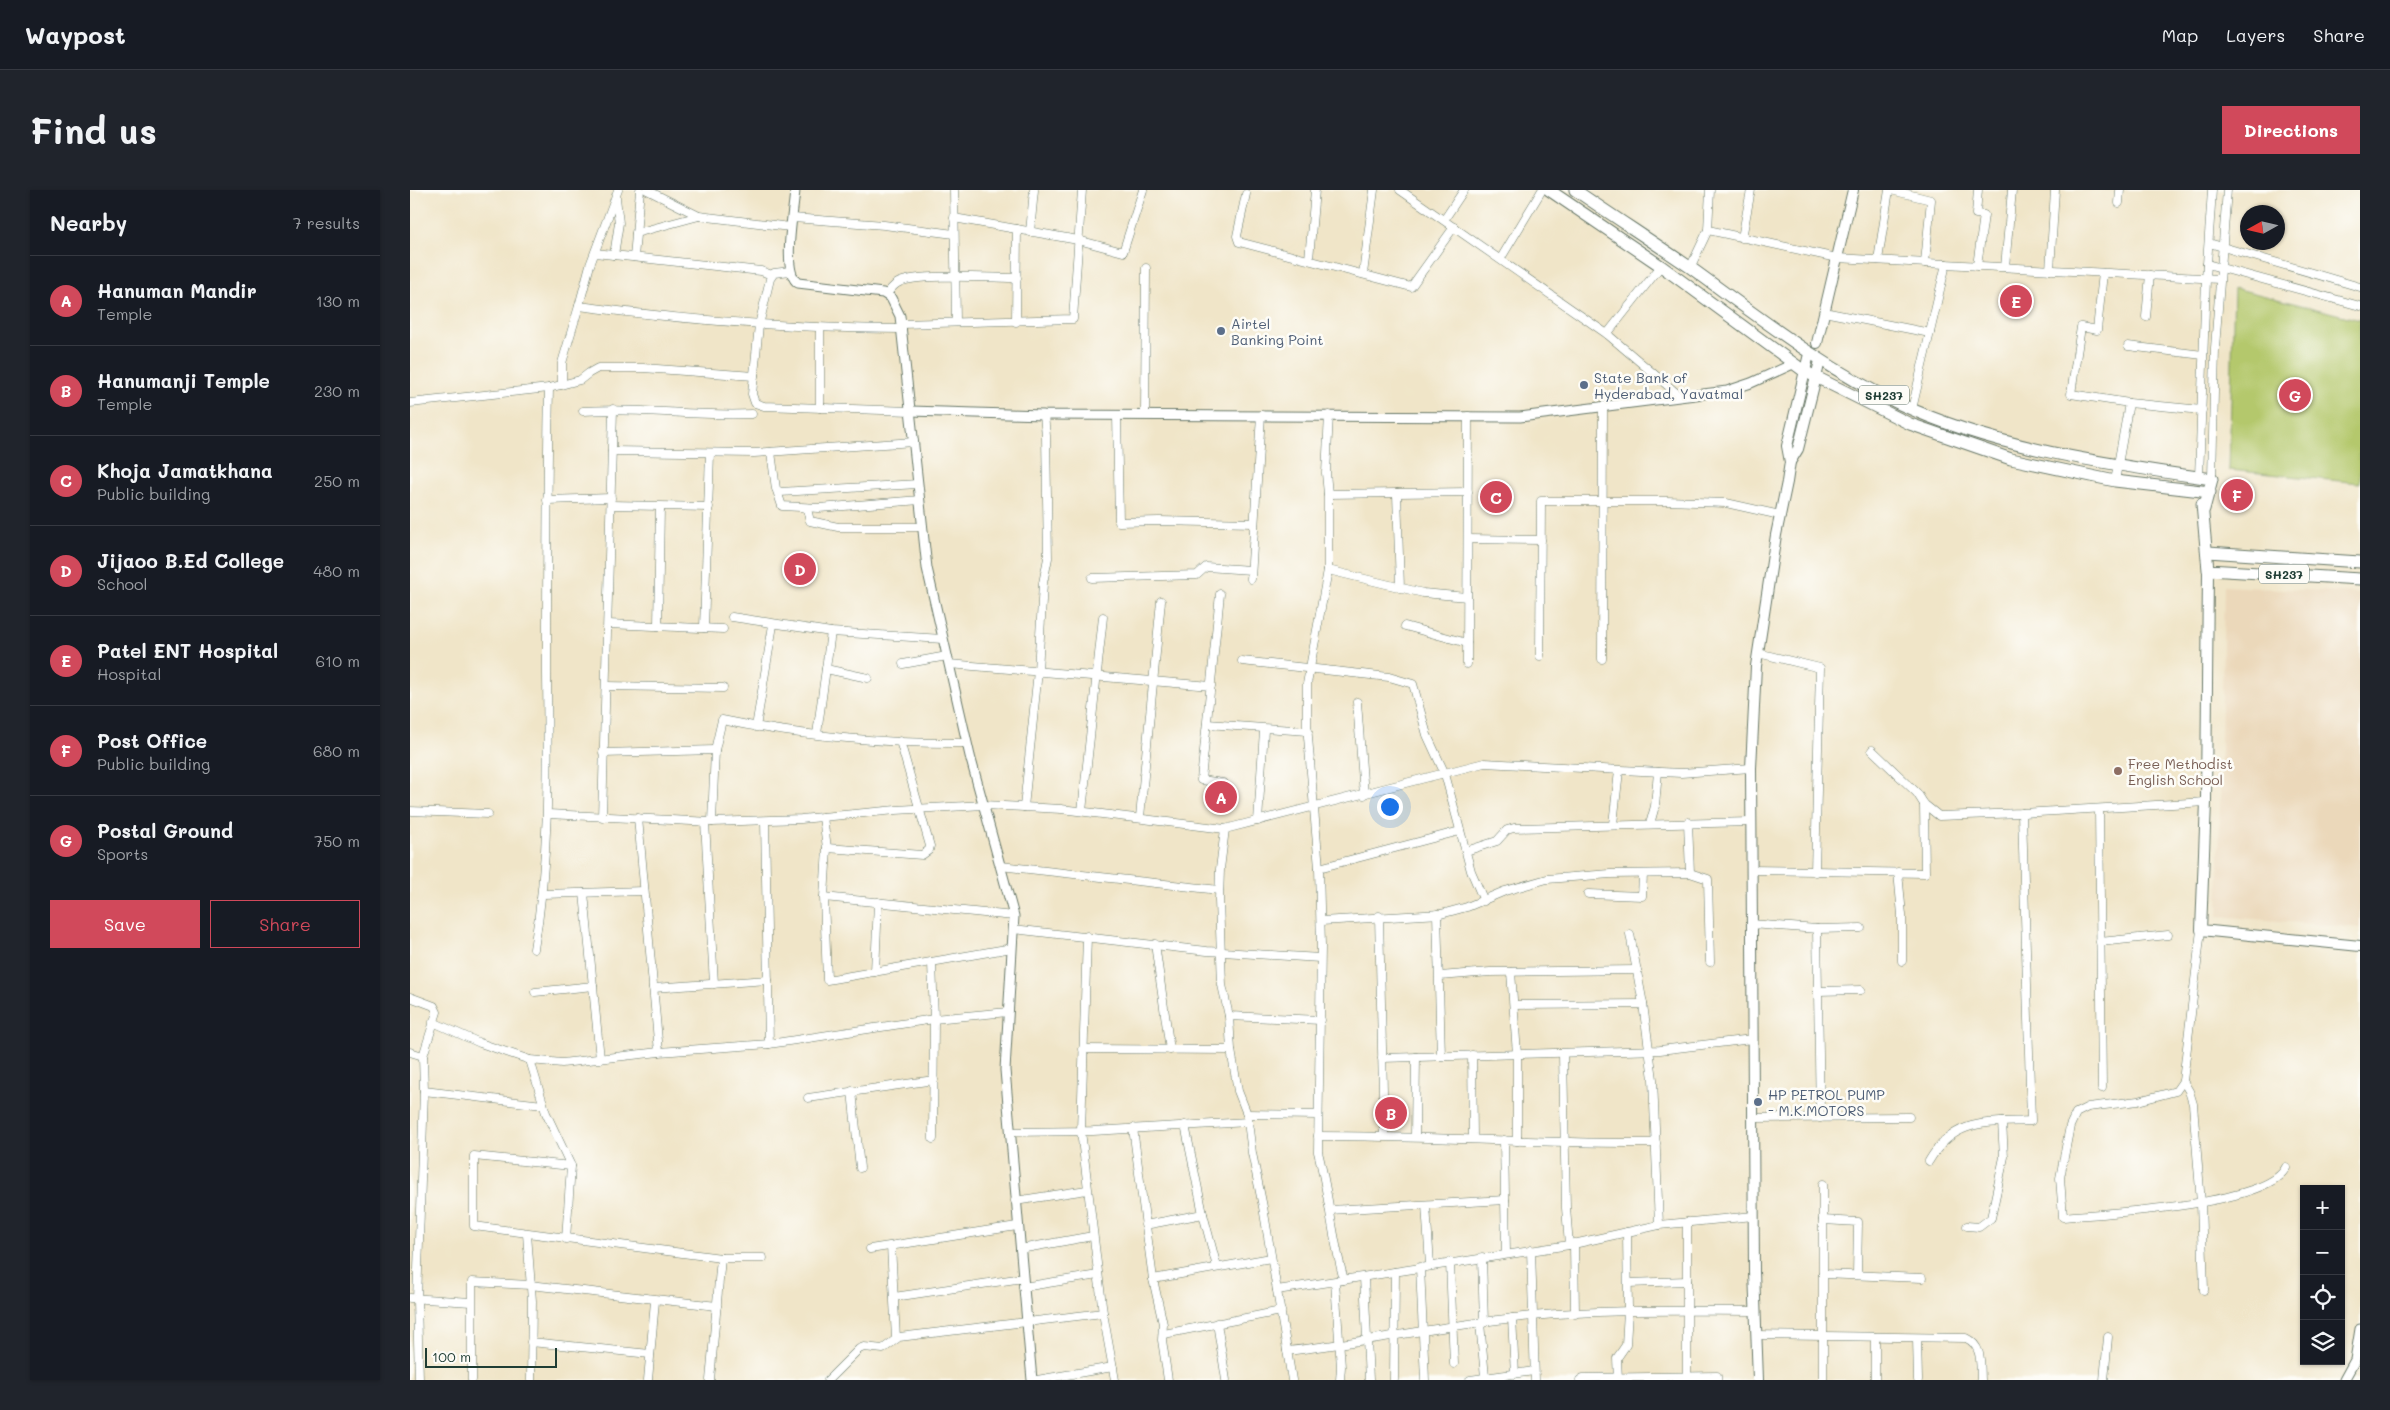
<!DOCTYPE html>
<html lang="en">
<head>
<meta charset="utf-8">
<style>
	body { margin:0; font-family:Mali,sans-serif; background:#20242c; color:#f1f3f6 }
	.controls { position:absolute; right:15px; bottom:15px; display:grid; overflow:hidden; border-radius:0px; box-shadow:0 1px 4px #0004 }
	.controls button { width:45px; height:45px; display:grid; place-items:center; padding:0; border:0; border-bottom:1px solid #363941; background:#171b24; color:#f1f3f6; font:25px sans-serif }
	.compass { position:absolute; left:1830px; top:15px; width:45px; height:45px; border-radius:50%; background:#171b24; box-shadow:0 1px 4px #0004; rotate:262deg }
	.scale { position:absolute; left:15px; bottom:12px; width:132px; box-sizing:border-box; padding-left:5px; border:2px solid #1f3d34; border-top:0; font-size:14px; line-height:18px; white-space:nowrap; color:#1f3d34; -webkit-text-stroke:4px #fdfcf7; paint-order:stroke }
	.you { position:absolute; left:979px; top:616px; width:18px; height:18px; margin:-12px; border:4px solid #fff; border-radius:50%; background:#1a73e8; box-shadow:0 0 0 8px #1a73e833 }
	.badge { display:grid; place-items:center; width:32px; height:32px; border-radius:50%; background:#d1495b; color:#fff; font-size:16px; font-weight:700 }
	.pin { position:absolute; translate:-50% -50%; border:2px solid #fff; box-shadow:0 1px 5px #0006 }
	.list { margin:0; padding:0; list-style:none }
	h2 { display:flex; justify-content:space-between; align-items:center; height:65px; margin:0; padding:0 20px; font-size:21px }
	h2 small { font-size:16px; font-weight:400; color:#9ea1a6 }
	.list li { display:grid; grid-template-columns:32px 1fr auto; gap:15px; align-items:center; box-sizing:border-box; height:90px; padding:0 20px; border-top:1px solid #363941 }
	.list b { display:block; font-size:19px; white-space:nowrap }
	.list p { margin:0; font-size:16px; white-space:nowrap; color:#9ea1a6 }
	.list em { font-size:16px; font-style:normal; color:#9ea1a6 }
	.actions { display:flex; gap:10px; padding:15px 20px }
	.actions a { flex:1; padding:11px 0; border:1px solid #d1495b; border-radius:0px; text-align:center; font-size:18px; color:#d1495b }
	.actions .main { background:#d1495b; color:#fff }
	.icon { flex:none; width:28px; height:28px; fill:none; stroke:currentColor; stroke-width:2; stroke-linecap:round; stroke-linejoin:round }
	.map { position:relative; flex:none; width:1950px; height:1190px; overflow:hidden; border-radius:0px }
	header { display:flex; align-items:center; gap:30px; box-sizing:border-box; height:70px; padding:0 25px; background:#171b24; border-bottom:1px solid #363941 }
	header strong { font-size:24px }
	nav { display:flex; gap:28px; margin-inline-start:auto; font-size:18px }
	.intro { display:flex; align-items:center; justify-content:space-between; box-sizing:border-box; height:120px; padding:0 30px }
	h1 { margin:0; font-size:35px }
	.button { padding:12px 22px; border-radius:0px; background:#d1495b; color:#fff; font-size:18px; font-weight:700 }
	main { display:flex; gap:30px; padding:0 30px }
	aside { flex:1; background:#171b24; border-radius:0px; box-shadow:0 1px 4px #0004 }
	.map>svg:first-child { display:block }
</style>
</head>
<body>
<header>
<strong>Waypost</strong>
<nav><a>Map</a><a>Layers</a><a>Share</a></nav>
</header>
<div class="intro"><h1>Find us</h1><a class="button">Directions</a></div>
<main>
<aside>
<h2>Nearby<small>7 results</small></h2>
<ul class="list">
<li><span class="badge">A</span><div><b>Hanuman Mandir</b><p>Temple</p></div><em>130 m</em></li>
<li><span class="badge">B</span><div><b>Hanumanji Temple</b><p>Temple</p></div><em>230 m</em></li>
<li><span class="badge">C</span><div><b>Khoja Jamatkhana</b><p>Public building</p></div><em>250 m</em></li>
<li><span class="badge">D</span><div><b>Jijaoo B.Ed College</b><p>School</p></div><em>480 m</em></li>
<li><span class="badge">E</span><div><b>Patel ENT Hospital</b><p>Hospital</p></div><em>610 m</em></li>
<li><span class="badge">F</span><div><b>Post Office</b><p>Public building</p></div><em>680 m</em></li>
<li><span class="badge">G</span><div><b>Postal Ground</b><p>Sports</p></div><em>750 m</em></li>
</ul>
<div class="actions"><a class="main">Save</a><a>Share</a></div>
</aside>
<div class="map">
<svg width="1950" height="1190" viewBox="0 0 1950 1190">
	<rect width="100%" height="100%" fill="#fdfcf7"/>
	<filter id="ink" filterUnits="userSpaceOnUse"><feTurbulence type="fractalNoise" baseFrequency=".02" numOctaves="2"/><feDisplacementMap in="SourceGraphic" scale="10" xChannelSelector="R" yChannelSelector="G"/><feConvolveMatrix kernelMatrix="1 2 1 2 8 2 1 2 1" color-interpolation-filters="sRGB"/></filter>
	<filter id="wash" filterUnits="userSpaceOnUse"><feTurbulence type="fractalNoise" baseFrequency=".0096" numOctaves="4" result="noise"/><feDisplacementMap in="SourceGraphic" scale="20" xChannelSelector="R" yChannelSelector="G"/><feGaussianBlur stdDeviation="1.12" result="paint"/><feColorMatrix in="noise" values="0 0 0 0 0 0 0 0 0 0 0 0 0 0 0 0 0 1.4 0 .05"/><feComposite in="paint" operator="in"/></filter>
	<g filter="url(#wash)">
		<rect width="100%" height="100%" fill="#f0e5c8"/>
		<!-- built -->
		<path fill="#ebd8ba" d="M 1814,396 L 1950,403 L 1950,738 L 1808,726 Z"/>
		<!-- green -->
		<path fill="#b4c86c" stroke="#6a8250" d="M 1824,98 L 1950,130 L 1950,293 L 1819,280 Z"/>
	</g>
	<g filter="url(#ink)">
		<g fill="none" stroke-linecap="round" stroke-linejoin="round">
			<defs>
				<g id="minor">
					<path d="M 208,0 L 180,75 L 169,116 C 279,131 381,138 492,139"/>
					<path d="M 237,0 L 289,26 L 380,37"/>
					<path d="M 544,0 L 546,132"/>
					<path d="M 990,0 L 1197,144 L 1271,207"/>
					<path d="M 1481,0 L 1521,10 L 1515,73"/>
					<path d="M 836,4 L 827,46 L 829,52 L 1001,97 L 1044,37"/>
					<path d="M 1709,13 L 1710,0"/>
					<path d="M 383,28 L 474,35 L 544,44"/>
					<path d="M 544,28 L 668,50 L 713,62 L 733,0"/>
					<path d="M 1034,30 L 1054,0"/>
					<path d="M 1298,40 L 1427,68 L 1809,89"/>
					<path d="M 620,42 L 624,0"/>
					<path d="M 226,43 L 289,26"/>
					<path d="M 1332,48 L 1341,0"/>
					<path d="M 1799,53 L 1950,97"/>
					<path d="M 185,63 L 351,81 L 362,85"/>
					<path d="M 204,65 L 209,33 L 206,8"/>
					<path d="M 224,67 L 230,0"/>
					<path d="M 1091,68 L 1132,0"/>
					<path d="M 899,69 L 905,0"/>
					<path d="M 1468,70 L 1479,0"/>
					<path d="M 1797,74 L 1950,116"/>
					<path d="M 1567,76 L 1574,25 L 1566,24 L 1568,0"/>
					<path d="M 1595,77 L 1602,0"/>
					<path d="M 1280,78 L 1298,40 L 1300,0"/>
					<path d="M 1640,80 L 1645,0"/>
					<path d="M 380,81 L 364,83 L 360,89 L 349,135 L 342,204 L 345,213 L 354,216 L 501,221"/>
					<path d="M 1693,83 L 1687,140 L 1671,137 L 1661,204 L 1719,213 L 1792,220"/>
					<path d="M 953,84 L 964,0"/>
					<path d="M 476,105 C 480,100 484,94 490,92 C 510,83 583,88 607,88"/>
					<path d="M 1414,122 L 1520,143"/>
					<path d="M 1736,127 L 1740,85"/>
					<path d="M 606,132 L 607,39"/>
					<path d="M 491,134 L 663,129 L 672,0"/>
					<path d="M 410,138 L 410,218"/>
					<path d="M 1197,144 L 1251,76"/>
					<path d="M 1718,156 L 1793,165"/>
					<path d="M 152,195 L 152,173 L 169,116"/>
					<path d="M 0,213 L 139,198 L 170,190 L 179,183 L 188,178 L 233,178 L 344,186"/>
					<path d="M 1502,219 L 1536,74"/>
					<path d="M 173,221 C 229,217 286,227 342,224"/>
					<path d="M 707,225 L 709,332 L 749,331 L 844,333"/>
					<path d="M 735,225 L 736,78"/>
					<path d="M 919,225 L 916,283 L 918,304 L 918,380 L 897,494 L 897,535 L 909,678 L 911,756 L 908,962 C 919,1004 922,1048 934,1090"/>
					<path d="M 202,261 L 344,263 L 504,252"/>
					<path d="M 361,262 L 366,299 L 370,302 L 508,294"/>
					<path d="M 1789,287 L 1796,89 L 1802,0"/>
					<path d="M 1802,289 L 1805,158 L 1817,0"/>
					<path d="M 1705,291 L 1719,213"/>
					<path d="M 367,301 L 372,316 L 409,318 L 510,310"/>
					<path d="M 987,303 L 990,398"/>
					<path d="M 918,304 L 1058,302"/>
					<path d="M 137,310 L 201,308"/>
					<path d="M 201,315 L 299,317"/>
					<path d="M 397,319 L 400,331 L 428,337 L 513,337"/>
					<path d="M 1058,349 L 1131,350"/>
					<path d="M 918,380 L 1013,403 L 1057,407"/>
					<path d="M 682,388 L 787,385 L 796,377 L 841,380"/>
					<path d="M 841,389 L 851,225"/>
					<path d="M 810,404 L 791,590 L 813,593"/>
					<path d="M 322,427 L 421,442 L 533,449"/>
					<path d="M 198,434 L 313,439"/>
					<path d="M 248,436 L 250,317"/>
					<path d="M 995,436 L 1057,453"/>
					<path d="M 294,438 L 300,263"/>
					<path d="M 1348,463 L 1410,478 L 1405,682"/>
					<path d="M 1130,466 L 1131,311 L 1256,311 L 1316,313 L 1370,325"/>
					<path d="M 1192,469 L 1193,216"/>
					<path d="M 832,471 L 979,487 L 1003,494 L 1017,545 L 1035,584 L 1061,681 L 1074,711"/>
					<path d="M 493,474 L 537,466"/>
					<path d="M 539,474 L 801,496"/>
					<path d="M 1057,474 L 1058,226"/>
					<path d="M 416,479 L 458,488"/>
					<path d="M 196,496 L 313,498"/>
					<path d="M 947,512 L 954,605"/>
					<path d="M 797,534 L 898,541"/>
					<path d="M 346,537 L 363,435"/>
					<path d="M 407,544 L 421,442"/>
					<path d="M 1462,560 L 1507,603 L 1514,614 L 1529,626 L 1612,623 L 1796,612"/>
					<path d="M 193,563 L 305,560"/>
					<path d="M 614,617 L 628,481 L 633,393 L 638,368 L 636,246 L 634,225"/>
					<path d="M 1689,619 L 1692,898"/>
					<path d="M 0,621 L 78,624"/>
					<path d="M 672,621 L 693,427"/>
					<path d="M 138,624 L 302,632 L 391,629 L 486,620 L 574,615 L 651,619 L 815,639 L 1074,573 L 1271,583 L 1341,578"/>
					<path d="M 413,627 L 417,658 L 414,707 L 417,790 L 602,758"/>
					<path d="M 730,627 L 751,411"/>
					<path d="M 192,628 L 203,219"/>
					<path d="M 228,628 L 249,862"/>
					<path d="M 355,631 L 359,854"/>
					<path d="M 848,631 L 854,540"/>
					<path d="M 295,632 L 304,794"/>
					<path d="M 302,632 L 305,560 L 312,530 C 389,546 479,554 557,553"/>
					<path d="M 1278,632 L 1280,683"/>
					<path d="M 1203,634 L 1209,581"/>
					<path d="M 1240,634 L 1245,616 L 1248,582"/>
					<path d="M 815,639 L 810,679 L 809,710 L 812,795 L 819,826 L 821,860 L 828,901 L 837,924 L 842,963 L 853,1017 L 882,1190"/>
					<path d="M 417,658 L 512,665 L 519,660 L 520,656 L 490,551"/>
					<path d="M 1056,661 L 1087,651 L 1097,640 L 1104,638 L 1340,632"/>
					<path d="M 590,676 L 809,700"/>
					<path d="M 909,678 L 1050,641"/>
					<path d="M 1341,680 L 1515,683 L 1514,614"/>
					<path d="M 1488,682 L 1492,725 L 1492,771"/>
					<path d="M 174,703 L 190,869"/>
					<path d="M 133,704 L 234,701"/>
					<path d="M 1178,704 L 1232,706 L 1233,684"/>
					<path d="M 414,707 L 604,726"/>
					<path d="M 1027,724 L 1031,866"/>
					<path d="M 969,726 L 974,946"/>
					<path d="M 911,731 L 1031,724 L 1057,717 L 1095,701 L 1137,689 L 1200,684 L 1280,683 L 1298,689 L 1300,772"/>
					<path d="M 1341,734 L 1407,739 L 1451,738"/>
					<path d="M 603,739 L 797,761 L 910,768"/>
					<path d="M 1407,739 L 1410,928"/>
					<path d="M 1791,740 L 1773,891 L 1766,901 L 1728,911 L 1678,917 L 1666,923 L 1660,936 L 1650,988 L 1653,1027 C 1695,1023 1858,1016 1876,977"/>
					<path d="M 1220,744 L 1233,814 L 1243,889 L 1249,1035"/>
					<path d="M 677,746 L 671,941 L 693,1123 L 705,1190"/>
					<path d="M 1690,752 L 1758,745"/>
					<path d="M 745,754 L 760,860"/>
					<path d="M 124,759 C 140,665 138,578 137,483 C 137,388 137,293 139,198"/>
					<path d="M 522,772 L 524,829 L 523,949"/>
					<path d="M 465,782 L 468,712"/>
					<path d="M 1101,782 L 1107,864 L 1107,951"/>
					<path d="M 1030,786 L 1080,782 L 1227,780"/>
					<path d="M 243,798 L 358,790"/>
					<path d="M 1408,801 L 1451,800"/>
					<path d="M 125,802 L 183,796"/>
					<path d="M 0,807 L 24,816 L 27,822 L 13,866 L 14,901 L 7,1110 L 9,1190"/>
					<path d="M 1104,815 L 1233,814"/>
					<path d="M 819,826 L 911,830"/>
					<path d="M 23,832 L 70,853 L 120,870 L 152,873 L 249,862 L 359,854 L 524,829 L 598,822"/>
					<path d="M 673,859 L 821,860"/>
					<path d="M 0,862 L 13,866"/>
					<path d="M 1153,864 L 1156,1018 L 1159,1055"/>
					<path d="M 1062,865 L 1063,948"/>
					<path d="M 972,868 L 1250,860 L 1342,849"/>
					<path d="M 120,870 L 136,923 L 161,976 L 156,1049"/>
					<path d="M 1773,891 L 1779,901 L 1783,914 L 1791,1013 L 1794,1100"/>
					<path d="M 14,901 L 133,915"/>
					<path d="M 442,901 L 450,978"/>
					<path d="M 398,908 L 524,890"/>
					<path d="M 837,924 L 908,925"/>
					<path d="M 1343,928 L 1499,927"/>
					<path d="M 775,935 L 793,1024 L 807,1077"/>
					<path d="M 723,938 L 743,1089 L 753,1134 L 752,1150 L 758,1190"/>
					<path d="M 600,942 L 683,941 L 838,932"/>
					<path d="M 908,946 C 1021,946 1133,954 1246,953"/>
					<path d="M 1005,947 L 1006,867"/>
					<path d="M 1094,950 L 1096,1064"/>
					<path d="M 1519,971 C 1544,928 1577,933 1621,931 L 1612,623"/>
					<path d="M 161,976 L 64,966 L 64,1036 L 311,1068 L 353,1068"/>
					<path d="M 1413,994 L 1413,1190"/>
					<path d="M 605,1011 L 677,1000"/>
					<path d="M 1016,1015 L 1020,1075"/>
					<path d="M 920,1020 L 1095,1010"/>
					<path d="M 1413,1030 L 1448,1032 L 1447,1085"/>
					<path d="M 1277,1032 L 1277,1190"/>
					<path d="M 735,1035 L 793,1024"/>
					<path d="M 1557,1036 L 1569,1037 L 1581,1028 L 1594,967 L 1592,932"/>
					<path d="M 117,1044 L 122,1111 L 121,1190"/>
					<path d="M 1164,1053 L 1165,1124"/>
					<path d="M 481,1056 L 486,1148"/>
					<path d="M 460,1059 L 607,1036"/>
					<path d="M 610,1059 L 683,1046"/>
					<path d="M 1121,1060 L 1125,1190"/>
					<path d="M 1072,1067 L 1074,1133"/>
					<path d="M 1040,1072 L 1044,1174"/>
					<path d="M 1010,1077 L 1015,1190"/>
					<path d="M 1413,1084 L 1512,1088"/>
					<path d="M 954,1087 L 959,1190"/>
					<path d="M 743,1089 L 861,1068"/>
					<path d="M 925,1092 L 931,1177 L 930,1190"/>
					<path d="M 1218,1093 L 1277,1091"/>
					<path d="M 613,1097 L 688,1085"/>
					<path d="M 867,1100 L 1159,1055 L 1249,1035 L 1344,1026"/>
					<path d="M 484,1107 L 613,1088"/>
					<path d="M 0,1108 L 61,1112"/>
					<path d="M 1102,1128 L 1105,1184"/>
					<path d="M 807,1133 L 816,1190"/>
					<path d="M 1070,1133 L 1075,1187"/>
					<path d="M 754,1144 L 871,1121"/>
					<path d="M 1346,1145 L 1556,1148 C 1573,1156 1570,1173 1571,1190"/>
					<path d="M 1507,1148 L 1508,1190"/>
					<path d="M 121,1152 L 240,1164"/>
					<path d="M 877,1161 C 959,1152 1040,1134 1122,1126 C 1196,1119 1271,1121 1345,1121"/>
					<path d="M 62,1190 L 62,1092 L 120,1095 L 307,1116"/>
					<path d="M 238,1190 L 245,1111"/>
					<path d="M 300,1190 L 311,1068"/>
					<path d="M 418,1190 L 449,1159 L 454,1157 L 473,1159 L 489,1147 L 693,1123"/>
					<path d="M 627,1190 L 703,1177"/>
					<path d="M 984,1190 L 985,1082"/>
					<path d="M 1060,1190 L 1124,1181"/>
					<path d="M 1170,1190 L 1173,1188 L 1307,1186 L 1307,1190"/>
					<path d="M 1208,1190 L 1207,1168 L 1216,1155 L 1218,1121 L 1217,1042"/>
					<path d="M 1465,1190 L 1465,1147"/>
					<path d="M 1694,1190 L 1698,1147"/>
				</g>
				<g id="tertiary">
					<path d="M 385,0 C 384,20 371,82 388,93 L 473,103 L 481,108 L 490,126 L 517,378 L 560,566 L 604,726 L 595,880 L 622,1190"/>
					<path d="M 501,221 L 634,225 L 1110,227 L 1317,201 L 1341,193 L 1383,174"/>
					<path d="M 1934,1190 L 1945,1170 L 1950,1139"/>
				</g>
				<g id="secondary">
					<path d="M 1407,153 L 1443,0"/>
					<path d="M 1380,272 L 1388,259 L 1410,171"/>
					<path d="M 1798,380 L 1796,612 L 1791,740 L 1950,756"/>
					<path d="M 1348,1190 L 1344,1081 L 1341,578 L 1346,476 L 1366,345 L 1377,292 L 1380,272 L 1377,256 L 1399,164"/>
				</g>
				<g id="primary">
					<path d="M 1139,0 L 1251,76 L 1394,181 L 1500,234 L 1601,269 L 1705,291 L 1800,302"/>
					<path d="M 1165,0 C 1203,26 1243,52 1281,78 C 1349,127 1413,178 1490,214 C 1587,259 1697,274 1802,289 L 1794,319"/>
					<path d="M 1792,314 L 1798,380 L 1950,389"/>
					<path d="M 1798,362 L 1950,372"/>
				</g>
			</defs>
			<!-- minor casing -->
			<use href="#minor" stroke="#687868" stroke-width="9"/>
			<!-- tertiary casing -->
			<use href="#tertiary" stroke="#687868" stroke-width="11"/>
			<!-- secondary casing -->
			<use href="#secondary" stroke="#687868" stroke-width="12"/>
			<!-- primary casing -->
			<use href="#primary" stroke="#687868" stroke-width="13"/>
			<!-- minor -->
			<use href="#minor" stroke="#fff" stroke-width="8"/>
			<!-- tertiary -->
			<use href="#tertiary" stroke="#fff" stroke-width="9"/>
			<!-- secondary -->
			<use href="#secondary" stroke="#fff" stroke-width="10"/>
			<!-- primary -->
			<use href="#primary" stroke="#fff" stroke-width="11"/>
		</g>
	</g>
	<!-- markers -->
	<g fill="#5c6f8a" stroke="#fdfcf7" stroke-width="2">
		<circle cx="811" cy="141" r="5"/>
		<circle cx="1174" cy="195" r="5"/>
		<circle cx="1348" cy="912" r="5"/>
	</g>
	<circle fill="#8d6e63" stroke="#fdfcf7" stroke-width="2" cx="1708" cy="581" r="5"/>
	<g text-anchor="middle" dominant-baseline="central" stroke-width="5" stroke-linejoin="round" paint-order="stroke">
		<!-- shield labels -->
		<g fill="#fdfcf7" stroke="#62766e" stroke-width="1">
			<rect x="1449" y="195.5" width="50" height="19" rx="4"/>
			<rect x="1849" y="374.5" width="50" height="19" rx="4"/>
		</g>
		<g font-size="12" font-weight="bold" fill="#1f3d34">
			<text x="1474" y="205">SH237</text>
			<text x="1874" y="384">SH237</text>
		</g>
		<!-- service labels -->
		<g font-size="14" fill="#4e5e75" stroke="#fdfcf7" text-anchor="start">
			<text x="821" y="133">Airtel<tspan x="821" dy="16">Banking Point</tspan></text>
			<text x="1184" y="187">State Bank of<tspan x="1184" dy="16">Hyderabad, Yavatmal</tspan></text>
			<text x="1358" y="904">HP PETROL PUMP<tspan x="1358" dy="16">- M.K.MOTORS</tspan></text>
		</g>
		<!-- education labels -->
		<g font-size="14" fill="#785e54" stroke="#fdfcf7" text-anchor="start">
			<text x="1718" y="573">Free Methodist<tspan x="1718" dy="16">English School</tspan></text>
		</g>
	</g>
</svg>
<div class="controls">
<button>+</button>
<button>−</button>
<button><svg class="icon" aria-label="locate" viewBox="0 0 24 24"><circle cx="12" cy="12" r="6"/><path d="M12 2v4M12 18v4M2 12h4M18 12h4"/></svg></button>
<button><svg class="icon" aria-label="layers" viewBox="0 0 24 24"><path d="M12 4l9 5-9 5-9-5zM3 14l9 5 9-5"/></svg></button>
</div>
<svg class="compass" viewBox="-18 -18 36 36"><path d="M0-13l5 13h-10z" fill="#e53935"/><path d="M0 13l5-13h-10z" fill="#9ea1a6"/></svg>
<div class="scale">100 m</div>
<div class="you"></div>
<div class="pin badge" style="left:811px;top:607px">A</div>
<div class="pin badge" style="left:981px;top:923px">B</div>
<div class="pin badge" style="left:1086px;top:307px">C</div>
<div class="pin badge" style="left:390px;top:379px">D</div>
<div class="pin badge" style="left:1606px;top:111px">E</div>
<div class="pin badge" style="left:1827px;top:305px">F</div>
<div class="pin badge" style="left:1885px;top:205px">G</div>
</div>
</main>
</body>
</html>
